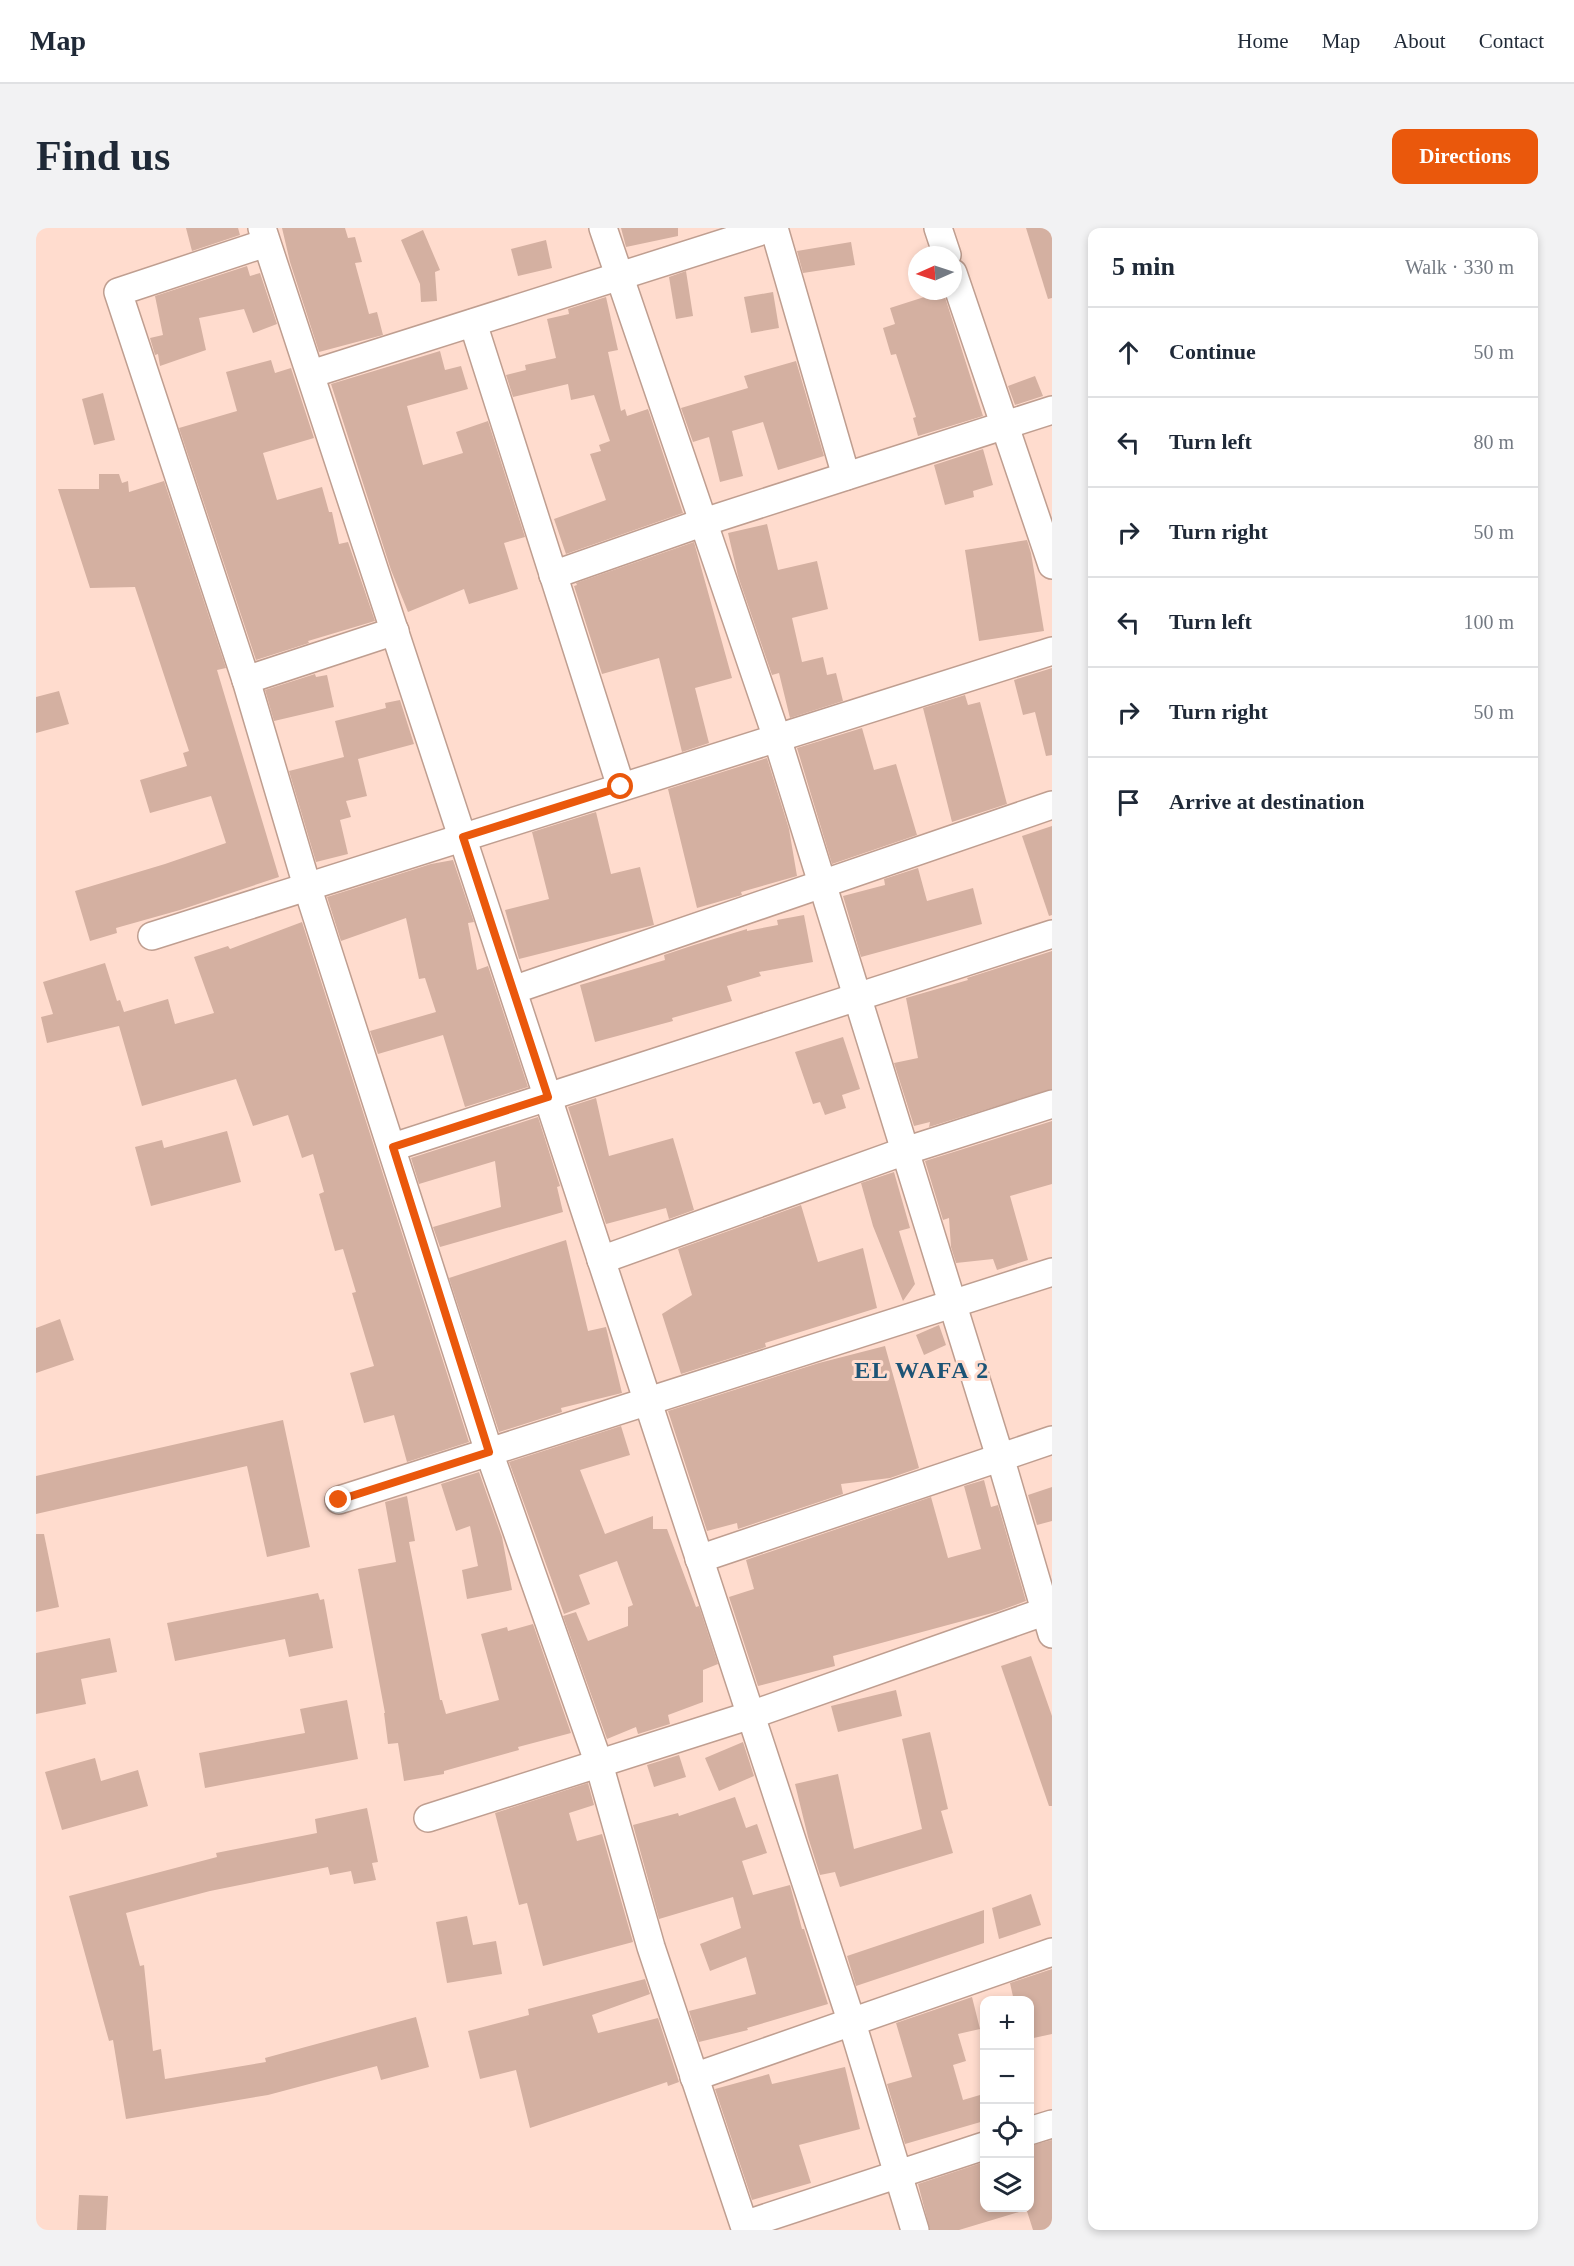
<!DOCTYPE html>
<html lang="en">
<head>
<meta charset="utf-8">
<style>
	body { margin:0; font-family:Georgia,serif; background:#f2f2f3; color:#1f2937 }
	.controls { position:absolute; right:18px; bottom:18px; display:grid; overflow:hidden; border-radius:12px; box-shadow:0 3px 9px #0003 }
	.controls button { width:54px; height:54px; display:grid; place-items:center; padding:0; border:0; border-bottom:2px solid #e0e1e3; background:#fff; color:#1f2937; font:30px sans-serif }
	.compass { position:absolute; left:872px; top:18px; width:54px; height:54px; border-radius:50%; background:#fff; box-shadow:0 3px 9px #0003; rotate:267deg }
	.stop { position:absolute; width:18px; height:18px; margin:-14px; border:4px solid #ea580c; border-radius:50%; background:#fff }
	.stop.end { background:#ea580c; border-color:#fff; box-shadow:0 2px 6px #0008 }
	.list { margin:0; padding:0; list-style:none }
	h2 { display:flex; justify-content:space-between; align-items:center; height:78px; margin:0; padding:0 24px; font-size:26px }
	h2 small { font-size:20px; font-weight:400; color:#747a83 }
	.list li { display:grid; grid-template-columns:39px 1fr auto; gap:18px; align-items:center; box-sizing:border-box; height:90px; padding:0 24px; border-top:2px solid #e0e1e3 }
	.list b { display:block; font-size:22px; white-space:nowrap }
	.list em { font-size:20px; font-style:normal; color:#747a83 }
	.icon { flex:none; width:33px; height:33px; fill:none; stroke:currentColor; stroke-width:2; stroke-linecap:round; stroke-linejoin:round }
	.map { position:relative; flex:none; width:1016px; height:2002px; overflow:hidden; border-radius:12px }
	header { display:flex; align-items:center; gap:36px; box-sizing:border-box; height:84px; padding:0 30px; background:#fff; border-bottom:2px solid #e0e1e3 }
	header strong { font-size:28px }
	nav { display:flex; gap:33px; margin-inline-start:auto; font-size:21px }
	.intro { display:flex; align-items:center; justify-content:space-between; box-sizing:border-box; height:144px; padding:0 36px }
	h1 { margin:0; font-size:42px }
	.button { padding:15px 27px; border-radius:12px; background:#ea580c; color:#fff; font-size:21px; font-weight:700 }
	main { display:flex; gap:36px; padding:0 36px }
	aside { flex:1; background:#fff; border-radius:12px; box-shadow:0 3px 9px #0003 }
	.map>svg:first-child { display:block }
</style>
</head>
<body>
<header>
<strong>Map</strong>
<nav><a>Home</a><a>Map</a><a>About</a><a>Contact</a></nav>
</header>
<div class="intro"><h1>Find us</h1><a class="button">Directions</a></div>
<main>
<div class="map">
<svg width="1016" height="2002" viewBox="0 0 1016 2002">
	<rect width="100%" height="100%" fill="#ffdcce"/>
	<!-- building -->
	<g fill="#d4b0a1">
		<path d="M 150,0 L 202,0 L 204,7 L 156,23 Z"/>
		<path d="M 246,0 L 309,0 L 312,10 L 319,9 L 326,34 L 319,35 L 333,86 L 341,84 L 347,107 L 283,124 L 254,34 Z"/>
		<path d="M 585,0 L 642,0 L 642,8 L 590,19 Z"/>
		<path d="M 990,0 L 1016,0 L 1016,70 L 1012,71 Z"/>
		<path d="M 387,2 L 404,42 L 399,44 L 401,73 L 385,74 L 384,56 L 365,12 Z"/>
		<path d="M 510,12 L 516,40 L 482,48 L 475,21 Z"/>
		<path d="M 815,14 L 819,37 L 767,45 L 761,23 Z"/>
		<path d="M 211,38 L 214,48 L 224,45 L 241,96 L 217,105 L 208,81 L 163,90 L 170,122 L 124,138 L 122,126 L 119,127 L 114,110 L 127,107 L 119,68 Z"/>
		<path d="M 650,43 L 657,88 L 640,91 L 633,49 Z"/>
		<path d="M 907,63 L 947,188 L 882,208 L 877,190 L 880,189 L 860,126 L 855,127 L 847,100 L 859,96 L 854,80 Z"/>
		<path d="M 737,64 L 743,100 L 715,105 L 708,69 Z"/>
		<path d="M 570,69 L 582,122 L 572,124 L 585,183 L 589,181 L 591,188 L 612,181 L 647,285 L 530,326 L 518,291 L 570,272 L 554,226 L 565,223 L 563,217 L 574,213 L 558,167 L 535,172 L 532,156 L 477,169 L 470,147 L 490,142 L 489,137 L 520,130 L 511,91 L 533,86 L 532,81 Z"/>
		<path d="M 404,123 L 409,142 L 425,138 L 432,161 L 371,178 L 387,237 L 427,225 L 420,204 L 452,193 L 489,309 L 468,315 L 482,361 L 433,376 L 428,361 L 372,384 L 355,342 L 295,156 Z"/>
		<path d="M 235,132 L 239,145 L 255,140 L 278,210 L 227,225 L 241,272 L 286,259 L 293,284 L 296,284 L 303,316 L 312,314 L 339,393 L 272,413 L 273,415 L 220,432 L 143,200 L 201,183 L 190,144 Z"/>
		<path d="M 760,133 L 788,228 L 742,242 L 727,194 L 696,203 L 707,248 L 684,254 L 673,209 L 657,214 L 645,180 L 712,160 L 708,148 Z"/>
		<path d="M 999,148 L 1007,168 L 979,177 L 972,158 Z"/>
		<path d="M 67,165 L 79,212 L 58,217 L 46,171 Z"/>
		<path d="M 947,221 L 957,257 L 937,263 L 938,269 L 909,277 L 898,237 Z"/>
		<path d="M 63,246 L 83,246 L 86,255 L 92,253 L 93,264 L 128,253 L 190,440 L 181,442 L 243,649 L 144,682 L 80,700 L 81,705 L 54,713 L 39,663 L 129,636 L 190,615 L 175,568 L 114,585 L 104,552 L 151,538 L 147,525 L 153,523 L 99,359 L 54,360 L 22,261 L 63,261 Z"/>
		<path d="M 731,296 L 742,342 L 781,333 L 792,381 L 756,390 L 766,434 L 787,429 L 791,447 L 800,445 L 807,473 L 754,490 L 743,445 L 736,447 L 702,348 L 692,305 Z"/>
		<path d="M 991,312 L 995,325 L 1008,403 L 943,413 L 929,322 Z"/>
		<path d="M 658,314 L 696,450 L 659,460 L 673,515 L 646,524 L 623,430 L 566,446 L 538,358 L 541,357 L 540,355 Z"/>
		<path d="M 1016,440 L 1016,527 L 1010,528 L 999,484 L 987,487 L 978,452 Z"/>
		<path d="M 279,446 L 280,449 L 291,447 L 298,479 L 238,493 L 229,462 Z"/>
		<path d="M 23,463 L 33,496 L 0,505 L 0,469 Z"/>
		<path d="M 929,467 L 932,477 L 944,474 L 971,576 L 916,594 L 887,480 Z"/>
		<path d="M 364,472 L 378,516 L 322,531 L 331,568 L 310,573 L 315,589 L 304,592 L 312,626 L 280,634 L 253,543 L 308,529 L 299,493 L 350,480 L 349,475 Z"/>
		<path d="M 826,500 L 838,542 L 860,536 L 881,607 L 796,636 L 761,520 Z"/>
		<path d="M 731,530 L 753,601 L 761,648 L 705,664 L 706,667 L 661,680 L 632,561 Z"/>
		<path d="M 560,584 L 575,646 L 604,639 L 618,697 L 483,731 L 469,682 L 513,671 L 496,604 Z"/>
		<path d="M 1016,598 L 1016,687 L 1013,688 L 986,608 Z"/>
		<path d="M 417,632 L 438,694 L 432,695 L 441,742 L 452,738 L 492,859 L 429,879 L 407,807 L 342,826 L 334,803 L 400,784 L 389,750 L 383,751 L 370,690 L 305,713 L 291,669 L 395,636 Z"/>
		<path d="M 882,640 L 891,673 L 937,660 L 946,696 L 825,729 L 807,668 L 849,657 L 848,651 Z"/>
		<path d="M 768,687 L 777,734 L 723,744 L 725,748 L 691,758 L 696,773 L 636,790 L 637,793 L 559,814 L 544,757 L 629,732 L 628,727 L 658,717 L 711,701 L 711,703 L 742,697 L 741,692 Z"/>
		<path d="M 266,694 L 433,1214 L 371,1234 L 358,1187 L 328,1195 L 314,1145 L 338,1138 L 316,1065 L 320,1064 L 307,1021 L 299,1023 L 283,966 L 288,964 L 277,926 L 266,930 L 252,887 L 217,898 L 200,851 L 106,878 L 83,798 L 11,815 L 5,789 L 17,786 L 7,754 L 69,735 L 81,773 L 84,772 L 88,784 L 132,771 L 139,796 L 178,785 L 158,729 L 192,718 L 194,721 Z"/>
		<path d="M 1016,723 L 1016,861 L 893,899 L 894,894 L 878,898 L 858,835 L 882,830 L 870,770 L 932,752 L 931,750 Z"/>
		<path d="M 807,809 L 824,861 L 806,867 L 810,880 L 789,887 L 784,874 L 777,876 L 759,824 Z"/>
		<path d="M 560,870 L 573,928 L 637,910 L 658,982 L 633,991 L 630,980 L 570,996 L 532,879 Z"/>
		<path d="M 502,889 L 524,958 L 521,959 L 527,984 L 404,1019 L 397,999 L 465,979 L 459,933 L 383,956 L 375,930 Z"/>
		<path d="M 1016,893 L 1016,956 L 974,968 L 992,1032 L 961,1042 L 957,1031 L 920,1035 L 915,1019 L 913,990 L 907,992 L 889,933 Z"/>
		<path d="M 191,903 L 205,954 L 115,978 L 99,919 L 126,912 L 128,920 Z"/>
		<path d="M 858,944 L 874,1000 L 863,1003 L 879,1056 L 867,1073 L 837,998 L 825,955 Z"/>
		<path d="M 765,977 L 782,1034 L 827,1020 L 841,1080 L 729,1115 L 730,1119 L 645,1146 L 626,1086 L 656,1067 L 642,1021 Z"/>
		<path d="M 530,1012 L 552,1103 L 570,1099 L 586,1165 L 525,1180 L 526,1184 L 463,1204 L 413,1050 Z"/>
		<path d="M 24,1091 L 38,1132 L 0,1145 L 0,1100 Z"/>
		<path d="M 903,1097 L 910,1117 L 888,1127 L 880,1107 Z"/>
		<path d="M 849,1118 L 883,1240 L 854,1250 L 805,1256 L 807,1266 L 702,1301 L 701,1295 L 671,1303 L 632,1183 L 783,1135 Z"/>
		<path d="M 247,1192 L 274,1319 L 231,1329 L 211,1238 L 0,1286 L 0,1248 Z"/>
		<path d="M 585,1198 L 594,1227 L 544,1242 L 569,1306 L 617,1288 L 617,1301 L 631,1301 L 660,1379 L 663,1378 L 682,1436 L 667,1442 L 667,1474 L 632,1487 L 634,1496 L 602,1506 L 600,1499 L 571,1511 L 527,1388 L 540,1384 L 552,1413 L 592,1398 L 592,1379 L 597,1377 L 581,1333 L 543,1347 L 554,1376 L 528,1386 L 473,1234 Z"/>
		<path d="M 443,1244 L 466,1309 L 476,1362 L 431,1371 L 426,1342 L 442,1338 L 434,1298 L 420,1303 L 405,1256 Z"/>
		<path d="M 948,1252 L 955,1279 L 962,1277 L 990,1373 L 960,1384 L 797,1428 L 799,1438 L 722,1458 L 693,1369 L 718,1361 L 710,1332 L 895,1269 L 912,1330 L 945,1321 L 928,1258 Z"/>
		<path d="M 1016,1259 L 1016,1293 L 1001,1297 L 992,1267 Z"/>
		<path d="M 371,1268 L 379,1313 L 373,1314 L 404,1472 L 406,1472 L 410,1486 L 463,1472 L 445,1406 L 471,1399 L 472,1403 L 497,1396 L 535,1505 L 482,1519 L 483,1522 L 408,1543 L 408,1546 L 368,1553 L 362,1515 L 352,1516 L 348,1485 L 349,1485 L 322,1341 L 360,1334 L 349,1274 Z"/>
		<path d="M 0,1306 L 8,1306 L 23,1379 L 0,1384 Z"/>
		<path d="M 282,1365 L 284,1372 L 288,1371 L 297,1420 L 253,1429 L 249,1411 L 139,1433 L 131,1395 Z"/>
		<path d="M 74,1410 L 81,1444 L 45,1451 L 50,1476 L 0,1486 L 0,1425 Z"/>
		<path d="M 995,1428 L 1016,1488 L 1016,1578 L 1013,1578 L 965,1438 Z"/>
		<path d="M 860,1462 L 866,1488 L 802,1504 L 795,1478 Z"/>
		<path d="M 311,1472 L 322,1531 L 169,1560 L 163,1525 L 269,1505 L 264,1481 Z"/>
		<path d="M 894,1504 L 912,1581 L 905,1583 L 917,1625 L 804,1659 L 799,1644 L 784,1647 L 772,1609 L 759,1556 L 802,1546 L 818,1621 L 886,1601 L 866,1511 Z"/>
		<path d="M 707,1514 L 718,1548 L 683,1563 L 669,1530 Z"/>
		<path d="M 643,1527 L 650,1549 L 618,1559 L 611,1537 Z"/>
		<path d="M 59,1530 L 65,1553 L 102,1542 L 112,1578 L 26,1602 L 9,1544 Z"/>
		<path d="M 552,1555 L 558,1577 L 533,1585 L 541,1613 L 566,1606 L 597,1714 L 507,1738 L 491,1675 L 483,1677 L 459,1585 Z"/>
		<path d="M 699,1569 L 710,1600 L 721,1596 L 731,1625 L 706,1633 L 717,1667 L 754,1657 L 766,1701 L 768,1701 L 792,1776 L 711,1800 L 712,1802 L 663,1814 L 653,1783 L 720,1766 L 710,1729 L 674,1743 L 664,1716 L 705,1700 L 697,1669 L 623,1691 L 597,1597 L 642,1585 L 643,1588 Z"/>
		<path d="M 331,1580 L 342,1634 L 336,1635 L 340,1652 L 318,1656 L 315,1643 L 294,1647 L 292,1639 L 174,1663 L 90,1685 L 104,1738 L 108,1737 L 117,1823 L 125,1821 L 129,1851 L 230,1834 L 229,1830 L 380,1789 L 393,1839 L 345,1852 L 341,1838 L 232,1867 L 90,1891 L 77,1812 L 73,1813 L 33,1668 L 181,1629 L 180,1625 L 281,1605 L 279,1591 Z"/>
		<path d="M 995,1666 L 1005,1697 L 963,1711 L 956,1680 Z"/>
		<path d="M 948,1682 L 948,1715 L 820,1758 L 811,1728 Z"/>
		<path d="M 431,1688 L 437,1717 L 460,1713 L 466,1746 L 411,1755 L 400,1694 Z"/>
		<path d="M 1016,1741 L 1016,1806 L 993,1811 L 993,1773 L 978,1773 L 974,1755 Z"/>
		<path d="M 609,1751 L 614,1766 L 556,1787 L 562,1805 L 622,1790 L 643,1854 L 632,1858 L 631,1854 L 494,1900 L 480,1842 L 444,1851 L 432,1803 L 493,1787 L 492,1781 Z"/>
		<path d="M 936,1769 L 944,1801 L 922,1806 L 930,1833 L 917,1837 L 927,1872 L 944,1867 L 948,1883 L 948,1893 L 869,1916 L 851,1856 L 876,1849 L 860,1795 Z"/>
		<path d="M 809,1839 L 824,1901 L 763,1917 L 775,1955 L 716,1972 L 679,1861 L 733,1846 L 736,1856 Z"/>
		<path d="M 1016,1912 L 1016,2002 L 997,2002 L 990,1980 L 993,1980 L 993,1918 Z"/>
		<path d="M 948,1934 L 948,1980 L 982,1980 L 983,1984 L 923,2002 L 894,2002 L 882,1956 Z"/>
		<path d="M 43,1967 L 72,1968 L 70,2002 L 41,2002 Z"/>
	</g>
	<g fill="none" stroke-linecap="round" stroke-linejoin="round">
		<defs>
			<g id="minor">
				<path d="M 226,0 L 816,1795 L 879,2002"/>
				<path d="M 567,0 L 741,510 L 964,1229 L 1016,1406"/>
				<path d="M 738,0 L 810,248"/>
				<path d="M 902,0 L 911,27"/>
				<path d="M 230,15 L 82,64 L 210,452 L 271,658 L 453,1224 L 563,1536 L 615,1719 L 708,1997 L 948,1918"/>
				<path d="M 917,45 L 1016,337"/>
				<path d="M 437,95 L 585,559"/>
				<path d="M 275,146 L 735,0"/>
				<path d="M 517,347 L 668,294 L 1016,182"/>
				<path d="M 210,452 L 359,403"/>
				<path d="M 116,708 L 1016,423"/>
				<path d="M 477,762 L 1016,577"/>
				<path d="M 357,919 L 1016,706"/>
				<path d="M 565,1032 L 869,923 L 1016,876"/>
				<path d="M 303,1272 L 1016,1044"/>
				<path d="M 663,1331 L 1016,1212"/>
				<path d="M 392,1590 L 715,1487 L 1016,1381"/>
				<path d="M 658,1849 L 1016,1724"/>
				<path d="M 993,1903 L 1016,1896"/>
			</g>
		</defs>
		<!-- minor casing -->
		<use href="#minor" stroke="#bf9e90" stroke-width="30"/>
		<!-- minor -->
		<use href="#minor" stroke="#fff" stroke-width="27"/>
	</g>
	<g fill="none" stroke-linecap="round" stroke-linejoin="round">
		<!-- route -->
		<path stroke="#ea580c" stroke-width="8" d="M 303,1272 L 453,1224 L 357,919 L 512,869 L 427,609 L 585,559"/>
	</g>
	<g text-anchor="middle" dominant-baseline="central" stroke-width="6" stroke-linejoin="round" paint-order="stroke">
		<!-- district labels -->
		<g font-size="24" font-weight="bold" letter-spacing="1.5" fill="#1c5476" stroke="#ffdcce">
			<text x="886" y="1142">EL WAFA 2</text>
		</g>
	</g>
</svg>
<div class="controls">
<button>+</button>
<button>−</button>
<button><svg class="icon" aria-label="locate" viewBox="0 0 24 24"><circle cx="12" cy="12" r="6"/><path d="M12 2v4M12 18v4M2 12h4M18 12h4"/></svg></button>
<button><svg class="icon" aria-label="layers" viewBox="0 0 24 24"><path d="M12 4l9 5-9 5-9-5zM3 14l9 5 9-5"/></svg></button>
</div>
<svg class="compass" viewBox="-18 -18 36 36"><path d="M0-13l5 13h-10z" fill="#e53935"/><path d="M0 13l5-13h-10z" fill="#747a83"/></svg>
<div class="stop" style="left:585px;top:559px"></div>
<div class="stop end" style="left:303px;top:1272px"></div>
</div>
<aside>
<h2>5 min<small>Walk · 330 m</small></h2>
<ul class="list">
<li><svg class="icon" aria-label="ahead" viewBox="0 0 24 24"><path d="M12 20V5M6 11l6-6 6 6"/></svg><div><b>Continue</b></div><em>50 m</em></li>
<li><svg class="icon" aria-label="left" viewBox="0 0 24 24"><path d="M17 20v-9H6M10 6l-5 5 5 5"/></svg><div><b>Turn left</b></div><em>80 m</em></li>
<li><svg class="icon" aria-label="right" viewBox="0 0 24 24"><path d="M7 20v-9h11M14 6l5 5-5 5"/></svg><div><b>Turn right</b></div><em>50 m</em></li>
<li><svg class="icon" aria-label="left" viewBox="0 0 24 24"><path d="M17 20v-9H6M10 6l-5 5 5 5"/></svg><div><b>Turn left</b></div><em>100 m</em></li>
<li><svg class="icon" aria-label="right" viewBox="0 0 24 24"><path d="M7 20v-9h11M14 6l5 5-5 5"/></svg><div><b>Turn right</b></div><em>50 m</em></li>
<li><svg class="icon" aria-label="arrive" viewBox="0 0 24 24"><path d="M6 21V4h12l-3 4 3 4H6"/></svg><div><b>Arrive at destination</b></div></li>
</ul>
</aside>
</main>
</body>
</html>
